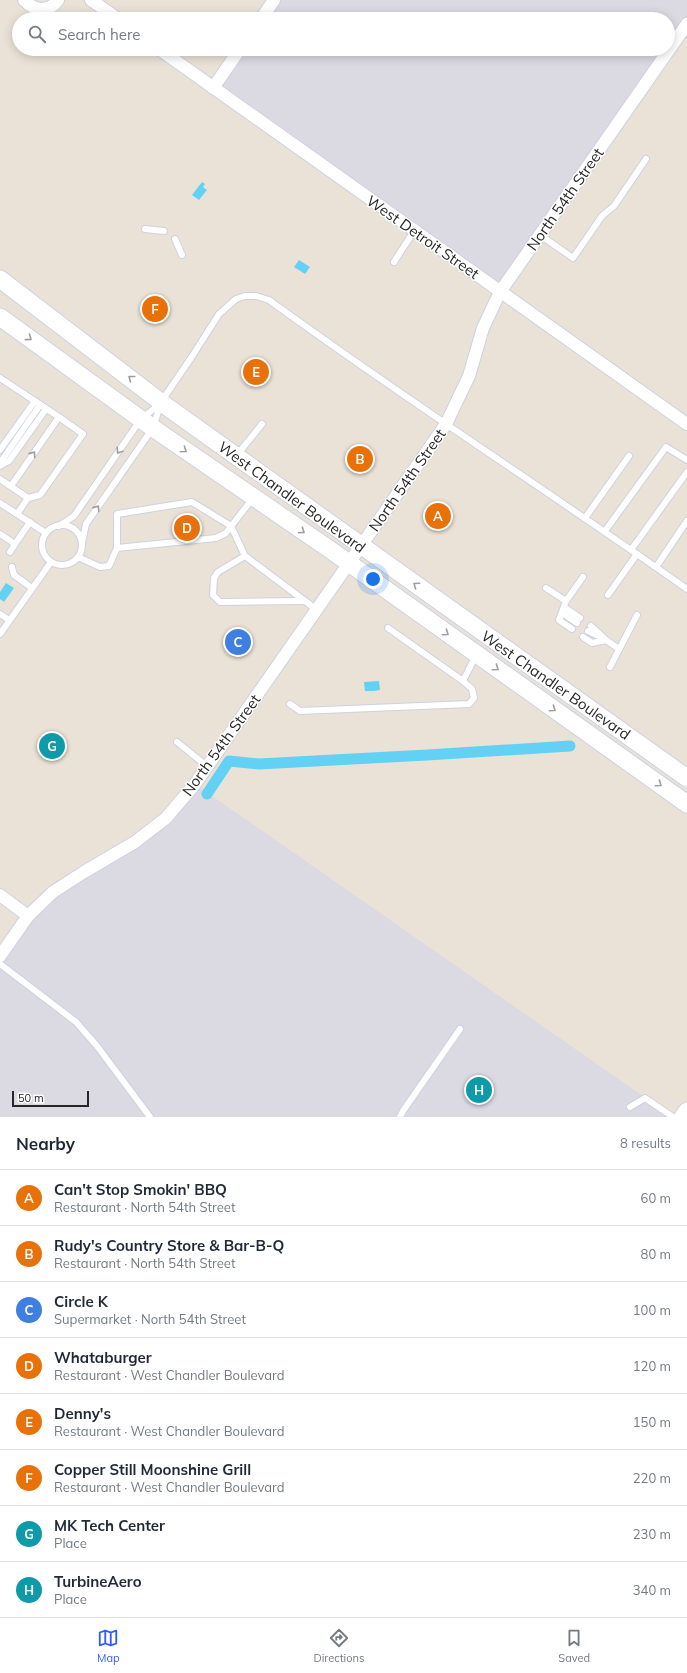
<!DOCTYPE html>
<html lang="en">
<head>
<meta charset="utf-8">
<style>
	body { margin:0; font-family:Mulish,sans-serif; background:#f2f2f3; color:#1f2937 }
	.scale { position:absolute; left:12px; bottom:10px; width:77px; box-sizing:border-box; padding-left:4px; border:2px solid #272727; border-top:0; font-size:11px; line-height:14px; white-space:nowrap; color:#272727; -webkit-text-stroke:3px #fff; paint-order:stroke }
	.you { position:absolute; left:373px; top:579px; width:14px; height:14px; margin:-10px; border:3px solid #fff; border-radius:50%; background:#1a73e8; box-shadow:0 0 0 6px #1a73e833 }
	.badge { display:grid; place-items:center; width:26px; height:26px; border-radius:50%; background:#305bff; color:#fff; font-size:13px; font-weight:700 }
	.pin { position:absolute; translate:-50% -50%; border:2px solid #fff; box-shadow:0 1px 4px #0006 }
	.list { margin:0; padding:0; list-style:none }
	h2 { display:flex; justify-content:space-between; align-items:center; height:52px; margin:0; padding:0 16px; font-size:17px }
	h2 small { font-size:13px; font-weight:400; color:#747a83 }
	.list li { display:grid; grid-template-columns:26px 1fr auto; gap:12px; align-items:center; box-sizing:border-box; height:56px; padding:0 16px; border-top:1px solid #e0e1e3 }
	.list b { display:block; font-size:15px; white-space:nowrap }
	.list p { margin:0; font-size:13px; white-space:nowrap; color:#747a83 }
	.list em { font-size:13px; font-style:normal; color:#747a83 }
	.icon { flex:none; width:22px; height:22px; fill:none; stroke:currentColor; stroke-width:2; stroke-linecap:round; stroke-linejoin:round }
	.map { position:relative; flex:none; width:687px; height:1117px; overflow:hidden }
	.search { position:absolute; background:#fff; box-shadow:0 2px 10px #0003; left:12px; right:12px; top:12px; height:44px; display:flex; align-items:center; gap:10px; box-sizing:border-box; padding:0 14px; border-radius:22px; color:#747a83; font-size:15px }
	.sheet { height:500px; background:#fff }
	nav { display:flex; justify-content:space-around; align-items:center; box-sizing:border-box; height:56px; border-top:1px solid #e0e1e3; background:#fff; font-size:11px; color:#747a83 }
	nav a { display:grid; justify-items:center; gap:2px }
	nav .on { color:#305bff }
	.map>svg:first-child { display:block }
</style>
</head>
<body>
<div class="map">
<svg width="687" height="1117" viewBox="0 0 687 1117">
	<rect width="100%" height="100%" fill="#ebe2d7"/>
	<!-- industrial -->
	<g fill="#dbd9e2">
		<path d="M 274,0 L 687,0 L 687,24 L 500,292 L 213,88 L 240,49 L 668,49 L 668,19 L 261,19 Z"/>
		<path d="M 195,784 L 673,1117 L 0,1117 L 0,956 L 28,916 L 135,842 Z"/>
	</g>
	<!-- water -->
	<g fill="#63d1f4">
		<path d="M 202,182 L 205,184 L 203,187 L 207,190 L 199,200 L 192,195 Z"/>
		<path d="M 299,260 L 310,267 L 305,274 L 294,267 Z"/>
		<path d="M 6,583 L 14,588 L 4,602 L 0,599 L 0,592 Z"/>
		<path d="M 379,681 L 380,690 L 374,691 L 365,691 L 364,682 Z"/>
	</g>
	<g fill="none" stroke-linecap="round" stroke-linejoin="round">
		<!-- canal -->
		<path stroke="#63d1f4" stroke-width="11" d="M 207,794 L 229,761 L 259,764 L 427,755 L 570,746"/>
		<defs>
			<g id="lane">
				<path d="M 145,229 L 164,231"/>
				<path d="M 540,235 L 573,258 L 602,216 L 614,206 L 646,159"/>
				<path d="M 175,239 L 182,255"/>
				<path d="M 394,262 L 414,231"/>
				<path d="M 0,378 L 59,417"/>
				<path d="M 0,450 L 35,401"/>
				<path d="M 237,455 L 262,424"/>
				<path d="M 0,463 L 40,405"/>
				<path d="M 0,466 L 9,461 L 46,409"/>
				<path d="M 0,479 L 28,498"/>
				<path d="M 11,486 L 59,417 L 83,434 L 40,495 L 28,498 L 17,514"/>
				<path d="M 0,503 L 46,533"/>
				<path d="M 585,518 L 629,456"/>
				<circle cx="62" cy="545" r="20"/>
				<path d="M 59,526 L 74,516 L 141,419 L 160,404"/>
				<path d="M 605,531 L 666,447 L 687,460"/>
				<path d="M 0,534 L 15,544 L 30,522"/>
				<path d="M 82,543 L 86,524 L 153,428 L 161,402 L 191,358 L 219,314 L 236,299 L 245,296 L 256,296 L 269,300 C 406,400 548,491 687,589"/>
				<path d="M 117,548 L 117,514 L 192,502 L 231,526 L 245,556 L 317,610"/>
				<path d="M 631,550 L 687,472"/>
				<path d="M 10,552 L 15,544"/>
				<path d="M 245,556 L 218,572 L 214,578 L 213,595 L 220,602 L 305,601"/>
				<path d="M 78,557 L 100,567 L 109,566 L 117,548 L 216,538 L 226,533 L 253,498"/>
				<path d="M 12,567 L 14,575 L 32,588"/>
				<path d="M 656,567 L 687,521"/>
				<path d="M 546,588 L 566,601 L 583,577"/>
				<path d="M 608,595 L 637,554"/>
				<path d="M 566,601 L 559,620 L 572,629"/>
				<path d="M 564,607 L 580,618"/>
				<path d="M 562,613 L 577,623"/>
				<path d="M 0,614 L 9,620"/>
				<path d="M 591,626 L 606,640"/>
				<path d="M 388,628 L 463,681"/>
				<path d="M 588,631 L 601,637"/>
				<path d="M 0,634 L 51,562"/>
				<path d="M 583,637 L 592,643 L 606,640 L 619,649"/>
				<path d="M 610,667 L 637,615"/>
				<path d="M 290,704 L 300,711 L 469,704 L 474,698 L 472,689 L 463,681 L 476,655"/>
				<path d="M 177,742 L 208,767"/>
				<path d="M 0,964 L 76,1022 L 97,1046 L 150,1117"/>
				<path d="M 630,1107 L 645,1098 L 673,1117"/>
				<path d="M 400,1117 L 403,1111 L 460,1029"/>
			</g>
			<g id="street">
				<path d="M 24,0 C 34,11 49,13 58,0"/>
				<path d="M 91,0 L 118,19"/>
				<path d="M 261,19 L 274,0"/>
				<path d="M 159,49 L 687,424"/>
				<path d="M 213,88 L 240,49"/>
				<path d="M 0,895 L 28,916"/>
				<path d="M 0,956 L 28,916 L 53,892 L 84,872 L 135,842 L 166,818 L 195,784 L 446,424 L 469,376 L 483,328 L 500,292 L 687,24"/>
			</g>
			<g id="secondary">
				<path d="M 0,279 L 166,406 L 687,778"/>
				<path d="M 0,317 L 153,428 L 332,551 L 687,804"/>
				<path d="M 683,1117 L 687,1111"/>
			</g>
		</defs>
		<!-- lane casing -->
		<use href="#lane" stroke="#cdd1e2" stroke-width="8"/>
		<!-- street casing -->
		<use href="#street" stroke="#cdd1e2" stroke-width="14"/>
		<!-- secondary casing -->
		<use href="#secondary" stroke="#cdd1e2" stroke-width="19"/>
		<!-- lane -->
		<use href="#lane" stroke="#fff" stroke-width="6"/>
		<!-- street -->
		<use href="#street" stroke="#fff" stroke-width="12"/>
		<!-- secondary -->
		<use href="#secondary" stroke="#fff" stroke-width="17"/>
	</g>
	<!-- one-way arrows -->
	<defs><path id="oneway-chevron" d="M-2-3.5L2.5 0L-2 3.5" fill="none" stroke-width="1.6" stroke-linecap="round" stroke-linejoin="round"/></defs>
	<g stroke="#9e9e9e">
		<use href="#oneway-chevron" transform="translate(29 338) rotate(36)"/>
		<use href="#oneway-chevron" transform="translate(131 378) rotate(-142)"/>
		<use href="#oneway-chevron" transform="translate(184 450) rotate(35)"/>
		<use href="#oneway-chevron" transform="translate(119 451) rotate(124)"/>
		<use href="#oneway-chevron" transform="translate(33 454) rotate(-55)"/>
		<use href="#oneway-chevron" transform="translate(97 508) rotate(-55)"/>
		<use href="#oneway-chevron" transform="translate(302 531) rotate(34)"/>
		<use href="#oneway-chevron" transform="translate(416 585) rotate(-145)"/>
		<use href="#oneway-chevron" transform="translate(446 633) rotate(35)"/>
		<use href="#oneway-chevron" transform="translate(496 668) rotate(35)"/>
		<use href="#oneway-chevron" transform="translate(553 709) rotate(35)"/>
		<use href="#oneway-chevron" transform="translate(659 784) rotate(35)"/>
	</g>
	<g text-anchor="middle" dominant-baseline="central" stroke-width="3" stroke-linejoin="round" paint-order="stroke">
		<!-- street labels -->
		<g font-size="15" fill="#272727" stroke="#fff">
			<text transform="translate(565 199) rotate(-55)">North 54th Street</text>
			<text transform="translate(423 237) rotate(35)">West Detroit Street</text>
			<text transform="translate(407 480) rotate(-55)">North 54th Street</text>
			<text transform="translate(292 497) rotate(36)">West Chandler Boulevard</text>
			<text transform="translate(556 685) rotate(35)">West Chandler Boulevard</text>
			<text transform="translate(221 745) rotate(-54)">North 54th Street</text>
		</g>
	</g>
</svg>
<div class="scale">50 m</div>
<div class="you"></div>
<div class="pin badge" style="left:438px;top:516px;background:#e8710a">A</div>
<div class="pin badge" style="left:360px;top:459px;background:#e8710a">B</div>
<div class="pin badge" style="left:238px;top:642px;background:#3f7fe0">C</div>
<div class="pin badge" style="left:187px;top:528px;background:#e8710a">D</div>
<div class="pin badge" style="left:256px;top:372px;background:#e8710a">E</div>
<div class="pin badge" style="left:155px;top:309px;background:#e8710a">F</div>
<div class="pin badge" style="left:52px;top:746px;background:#0f9aa8">G</div>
<div class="pin badge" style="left:479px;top:1090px;background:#0f9aa8">H</div>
<div class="search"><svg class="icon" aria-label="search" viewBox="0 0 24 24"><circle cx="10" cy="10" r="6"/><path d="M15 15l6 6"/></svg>Search here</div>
</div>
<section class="sheet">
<h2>Nearby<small>8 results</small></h2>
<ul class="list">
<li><span class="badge" style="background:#e8710a">A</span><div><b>Can't Stop Smokin' BBQ</b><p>Restaurant · North 54th Street</p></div><em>60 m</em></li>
<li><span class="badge" style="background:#e8710a">B</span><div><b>Rudy's Country Store &amp; Bar-B-Q</b><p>Restaurant · North 54th Street</p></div><em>80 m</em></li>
<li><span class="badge" style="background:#3f7fe0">C</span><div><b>Circle K</b><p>Supermarket · North 54th Street</p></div><em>100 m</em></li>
<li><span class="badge" style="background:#e8710a">D</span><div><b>Whataburger</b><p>Restaurant · West Chandler Boulevard</p></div><em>120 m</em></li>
<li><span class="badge" style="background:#e8710a">E</span><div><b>Denny's</b><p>Restaurant · West Chandler Boulevard</p></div><em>150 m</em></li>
<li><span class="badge" style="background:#e8710a">F</span><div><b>Copper Still Moonshine Grill</b><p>Restaurant · West Chandler Boulevard</p></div><em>220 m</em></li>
<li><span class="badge" style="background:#0f9aa8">G</span><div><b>MK Tech Center</b><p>Place</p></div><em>230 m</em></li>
<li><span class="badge" style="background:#0f9aa8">H</span><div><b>TurbineAero</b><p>Place</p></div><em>340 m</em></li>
</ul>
</section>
<nav>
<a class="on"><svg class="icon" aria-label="map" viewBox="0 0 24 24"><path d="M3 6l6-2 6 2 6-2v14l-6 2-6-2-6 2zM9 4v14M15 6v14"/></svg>Map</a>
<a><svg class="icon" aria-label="directions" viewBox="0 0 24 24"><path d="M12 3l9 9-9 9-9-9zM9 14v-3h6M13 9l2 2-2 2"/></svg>Directions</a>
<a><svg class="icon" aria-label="saved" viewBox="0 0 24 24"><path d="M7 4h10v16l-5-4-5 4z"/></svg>Saved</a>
</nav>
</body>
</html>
